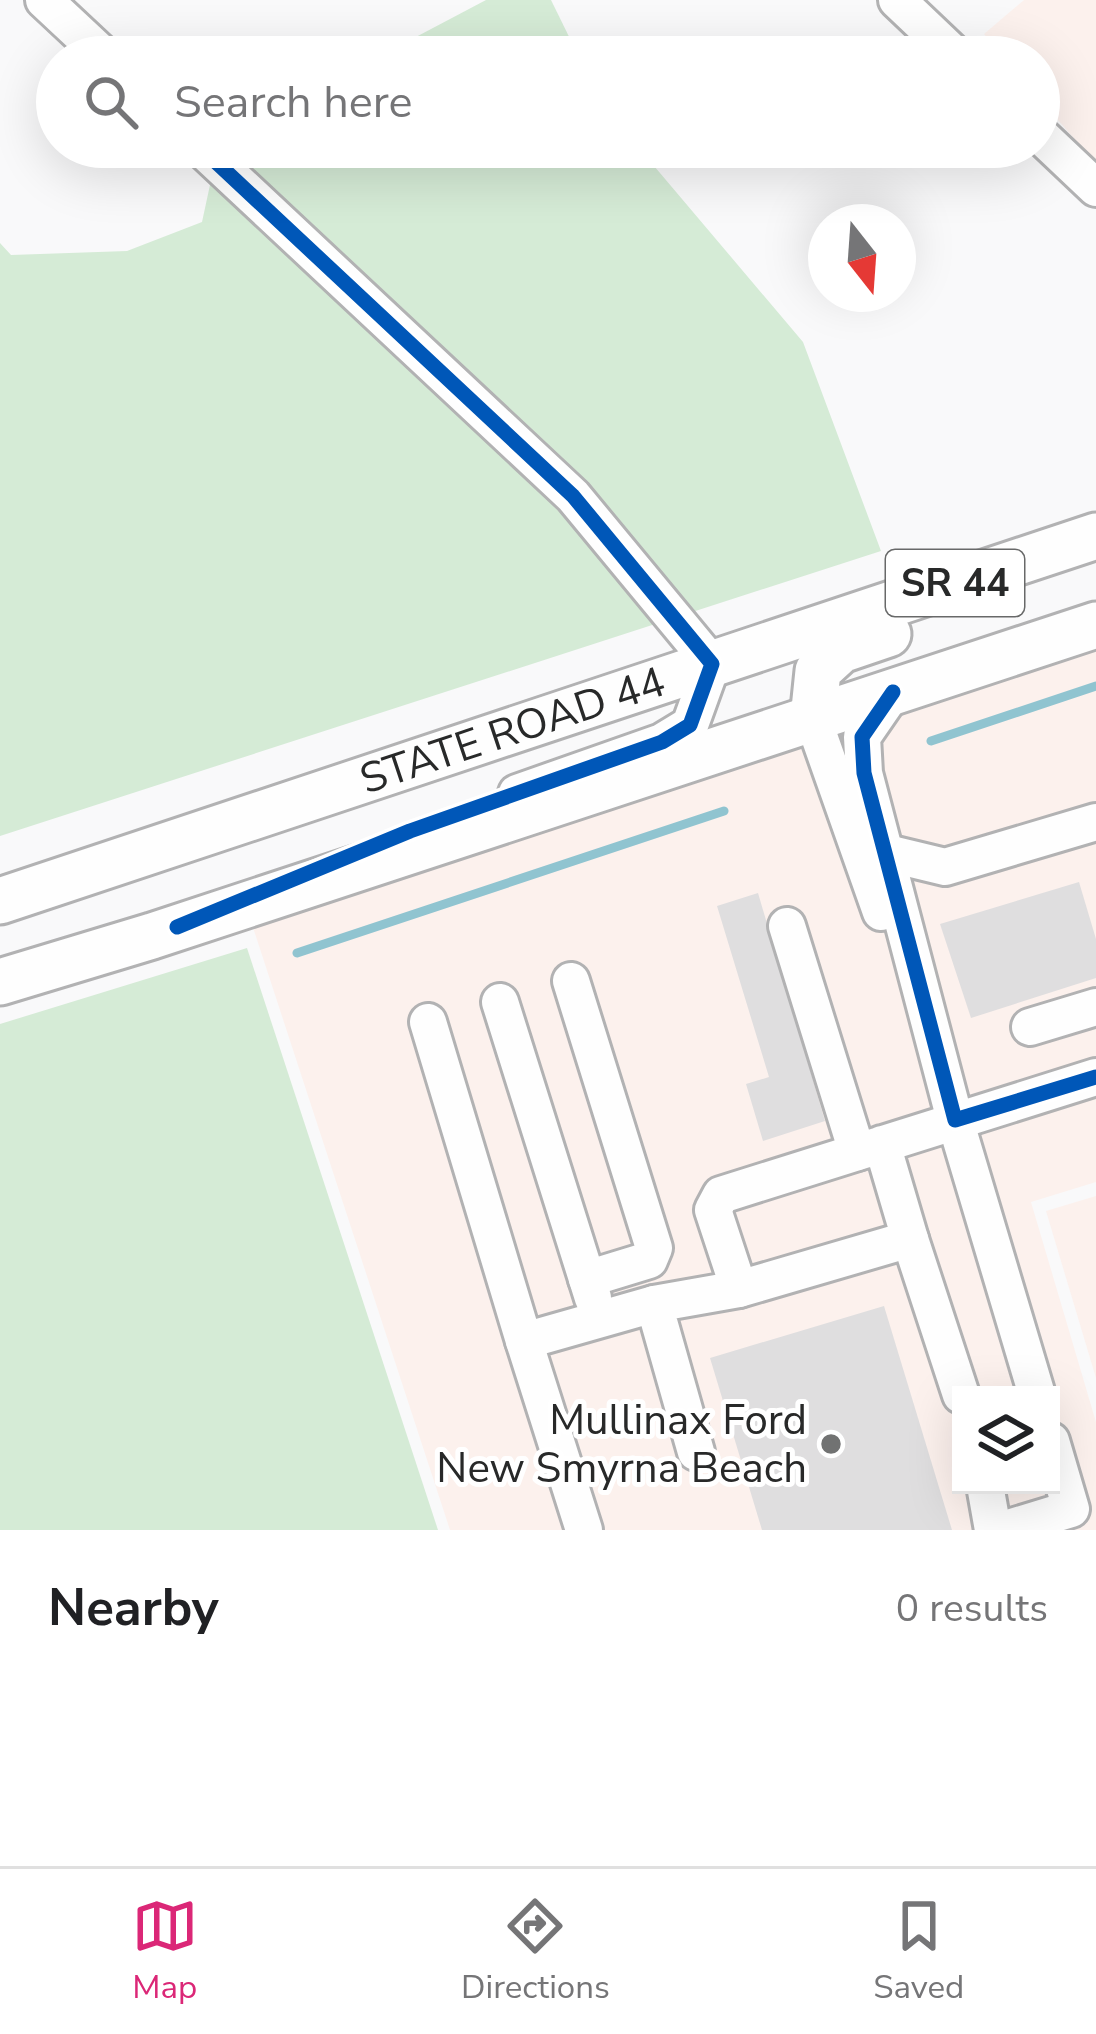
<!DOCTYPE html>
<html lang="en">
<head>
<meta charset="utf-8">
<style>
	body { margin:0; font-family:"Nunito Sans",sans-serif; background:#f6f6f6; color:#202124 }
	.controls { position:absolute; right:36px; bottom:36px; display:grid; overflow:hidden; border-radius:0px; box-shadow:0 12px 48px #0002 }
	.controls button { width:108px; height:108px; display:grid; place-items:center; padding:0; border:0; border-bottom:3px solid #e0e0e0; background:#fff; color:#202124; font:60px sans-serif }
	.compass { position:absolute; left:808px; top:204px; width:108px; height:108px; border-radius:50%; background:#fff; box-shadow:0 12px 48px #0002; rotate:163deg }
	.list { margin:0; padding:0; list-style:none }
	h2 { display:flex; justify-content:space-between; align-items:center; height:156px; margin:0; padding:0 48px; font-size:51px }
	h2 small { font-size:39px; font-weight:400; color:#757577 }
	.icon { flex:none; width:66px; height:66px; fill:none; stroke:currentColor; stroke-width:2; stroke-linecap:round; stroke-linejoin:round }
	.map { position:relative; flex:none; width:1096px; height:1530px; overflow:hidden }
	.search { position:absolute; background:#fff; box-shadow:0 12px 48px #0002; left:36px; right:36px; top:36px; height:132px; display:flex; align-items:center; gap:30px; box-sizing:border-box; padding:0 42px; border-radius:66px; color:#757577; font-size:45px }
	.sheet { height:336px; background:#fff }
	nav { display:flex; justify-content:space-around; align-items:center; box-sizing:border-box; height:168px; border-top:3px solid #e0e0e0; background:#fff; font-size:33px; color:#757577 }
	nav a { display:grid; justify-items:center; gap:6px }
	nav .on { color:#db2777 }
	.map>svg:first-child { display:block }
</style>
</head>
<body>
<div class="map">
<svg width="1096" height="1530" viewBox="0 0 1096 1530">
	<rect width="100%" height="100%" fill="#f9f9fa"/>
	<!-- commercial -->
	<g fill="#fcf1ed" fill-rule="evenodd">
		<path d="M 1024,0 L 1096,0 L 1096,164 L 1039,98 L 1039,57 L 1004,57 L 984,34 Z"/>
		<path d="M 1096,623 L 1096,1182 L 1031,1202 L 1096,1422 L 1096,1530 L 450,1530 L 244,900 ZM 961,1395 L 1051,1395 L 1051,1485 L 961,1485 Z"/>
		<path d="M 1096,1196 L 1096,1378 L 1046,1211 Z"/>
	</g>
	<!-- green -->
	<g fill="#d5ebd6">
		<path d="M 486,0 L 551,0 L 579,57 L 378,57 Z"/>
		<path d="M 245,147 L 638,147 L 803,342 L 881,551 L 0,836 L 0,243 L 11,255 L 127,251 L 202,222 L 213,171 Z"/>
		<path d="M 247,948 L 438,1530 L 0,1530 L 0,1024 Z"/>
	</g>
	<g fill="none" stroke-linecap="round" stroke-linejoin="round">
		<!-- stream -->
		<g stroke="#90c4d0" stroke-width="9">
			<path d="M 931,741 L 1096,686"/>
			<path d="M 297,953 L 724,811"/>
		</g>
	</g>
	<!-- building -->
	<g fill="#dfdedf">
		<path d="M 1079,882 L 1096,939 L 1096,978 L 971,1018 L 940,924 Z"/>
		<path d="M 758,893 L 825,1121 L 763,1141 L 746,1084 L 769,1077 L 717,906 Z"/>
		<path d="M 884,1306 L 952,1530 L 762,1530 L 710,1358 Z"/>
	</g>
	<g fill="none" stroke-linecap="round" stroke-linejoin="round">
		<defs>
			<g id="minor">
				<path d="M 44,0 L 105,57"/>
				<path d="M 897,0 L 957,57"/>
				<path d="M 1039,134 L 1096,188"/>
				<path d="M 200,147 L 573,496 L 712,664 L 690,725 L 662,742 L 517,793"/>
				<path d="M 893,692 L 862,737 L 864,773 L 955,1120 L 1037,1395"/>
				<path d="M 813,719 L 881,912"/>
				<path d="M 887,853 L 945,867 L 1096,822"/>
				<path d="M 787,926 L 857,1152"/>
				<path d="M 571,981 L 654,1248 L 649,1260 L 587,1279"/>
				<path d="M 500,1002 L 593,1298"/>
				<path d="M 428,1022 L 524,1341"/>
				<path d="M 1030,1027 L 1096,1007"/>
				<path d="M 882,1144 L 910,1239 L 739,1289 L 713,1210 L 721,1195 L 1096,1077"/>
				<path d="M 910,1239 L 961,1395"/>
				<path d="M 696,1452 L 654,1304 L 739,1289"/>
				<path d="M 985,1485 L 993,1530"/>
				<path d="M 584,1530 L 524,1341 L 654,1304"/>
				<path d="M 1002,1530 L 1071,1509 L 1051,1441"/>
			</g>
			<g id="major">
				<path d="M 813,719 L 818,671 L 841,650 L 888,634"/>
				<path id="s1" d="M 0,901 L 1096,536"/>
				<path d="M 0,982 L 152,936 L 1096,625"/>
			</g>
		</defs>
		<!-- minor casing -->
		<use href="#minor" stroke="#b2b2b3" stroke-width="42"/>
		<!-- major casing -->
		<use href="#major" stroke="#b2b2b3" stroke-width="51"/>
		<!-- minor -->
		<use href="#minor" stroke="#fefefe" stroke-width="36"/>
		<!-- major -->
		<use href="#major" stroke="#fefefe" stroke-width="45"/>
		<defs>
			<g id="cycleway">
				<path d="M 893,692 L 862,737 L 864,773 L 955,1120 L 1096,1077"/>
				<path d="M 177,927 L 410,831 L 662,742 L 690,725 L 712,664 L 573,496 L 200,147"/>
			</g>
		</defs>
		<!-- cycleway casing -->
		<use href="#cycleway" stroke="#fff" stroke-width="22"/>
		<!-- cycleway -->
		<use href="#cycleway" stroke="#0057b8" stroke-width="15"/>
	</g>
	<!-- markers -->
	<circle fill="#717272" stroke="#fff" stroke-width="4.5" cx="831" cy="1444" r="12"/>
	<g text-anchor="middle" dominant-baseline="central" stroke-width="10" stroke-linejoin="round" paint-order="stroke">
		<!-- shield labels -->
		<rect fill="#fff" stroke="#686969" stroke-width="3" x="886" y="550" width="138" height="66" rx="9"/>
		<g font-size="39" font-weight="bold" fill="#282929">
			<text x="955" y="583">SR 44</text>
		</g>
		<!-- street labels -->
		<g font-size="42" fill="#282929" stroke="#fff">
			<text stroke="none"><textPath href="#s1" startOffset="540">STATE ROAD 44</textPath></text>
		</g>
		<!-- poi labels -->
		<g font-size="42" fill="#282929" stroke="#fff" text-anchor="end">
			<text x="807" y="1420">Mullinax Ford<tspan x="807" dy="48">New Smyrna Beach</tspan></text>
		</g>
	</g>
</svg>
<div class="controls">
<button><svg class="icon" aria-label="layers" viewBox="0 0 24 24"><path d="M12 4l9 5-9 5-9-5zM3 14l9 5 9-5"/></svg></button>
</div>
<svg class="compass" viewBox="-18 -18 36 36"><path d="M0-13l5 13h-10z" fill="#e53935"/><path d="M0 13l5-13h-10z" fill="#757577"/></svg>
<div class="search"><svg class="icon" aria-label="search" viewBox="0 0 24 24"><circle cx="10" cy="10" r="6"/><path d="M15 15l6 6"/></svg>Search here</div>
</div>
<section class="sheet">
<h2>Nearby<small>0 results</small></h2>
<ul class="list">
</ul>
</section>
<nav>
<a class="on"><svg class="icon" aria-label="map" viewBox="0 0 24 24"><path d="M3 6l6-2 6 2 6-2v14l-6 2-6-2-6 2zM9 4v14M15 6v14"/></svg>Map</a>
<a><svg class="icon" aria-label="directions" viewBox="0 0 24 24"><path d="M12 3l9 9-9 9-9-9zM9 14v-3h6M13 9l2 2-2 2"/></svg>Directions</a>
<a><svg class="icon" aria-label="saved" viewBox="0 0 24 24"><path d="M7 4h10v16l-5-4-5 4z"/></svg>Saved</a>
</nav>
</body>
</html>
